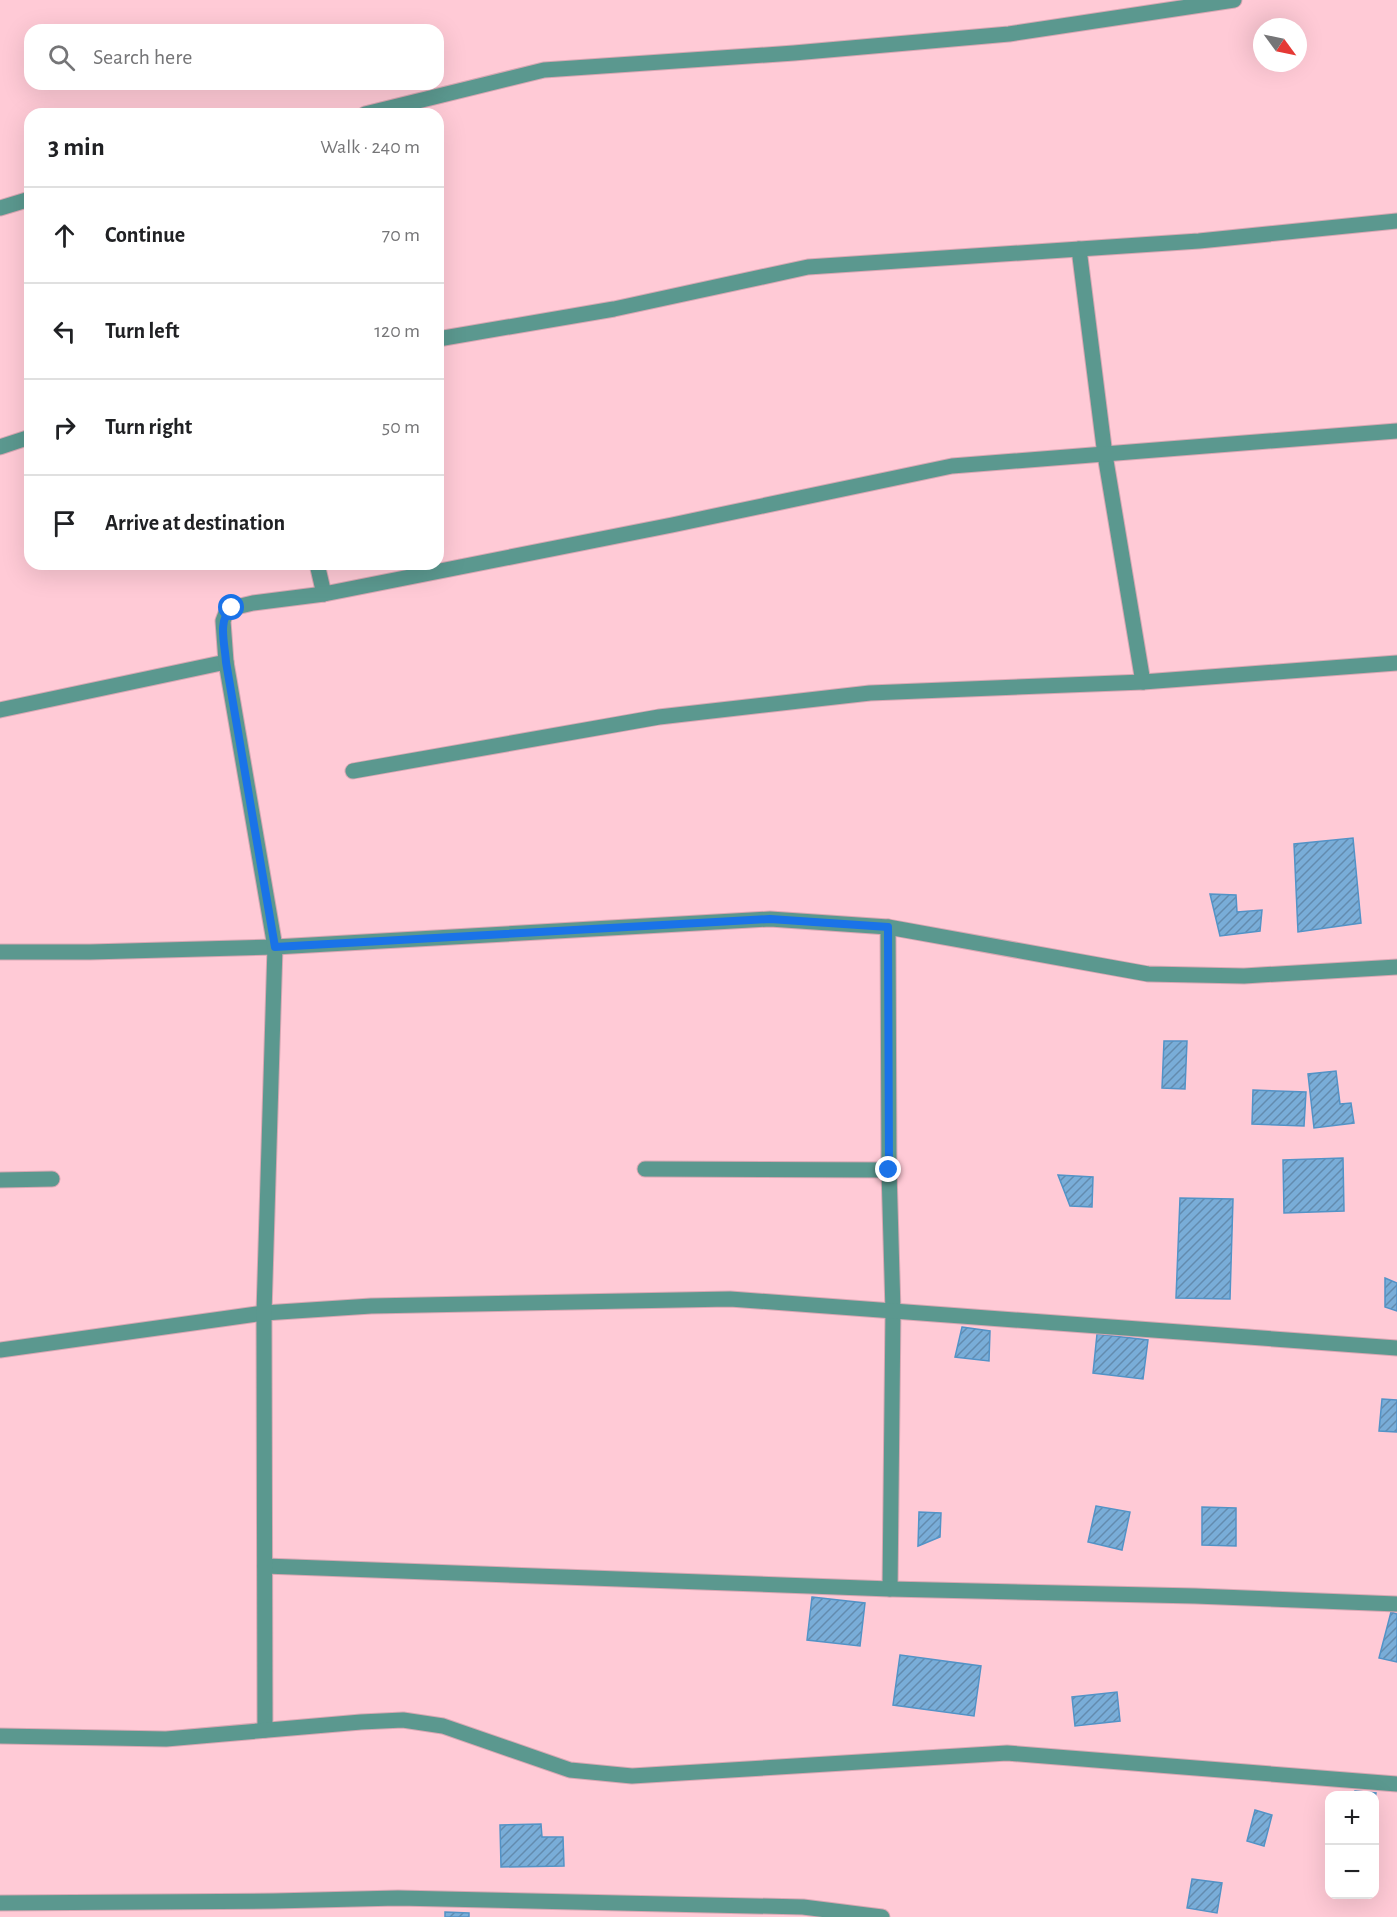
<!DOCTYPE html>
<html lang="en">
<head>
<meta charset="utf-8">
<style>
	body { margin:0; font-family:"Alegreya Sans",sans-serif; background:#f6f6f6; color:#202124 }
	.controls { position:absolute; right:18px; bottom:18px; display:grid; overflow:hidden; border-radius:12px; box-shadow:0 6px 24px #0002 }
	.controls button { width:54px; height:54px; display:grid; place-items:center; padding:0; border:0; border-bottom:2px solid #e0e0e0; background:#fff; color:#202124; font:30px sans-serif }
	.compass { position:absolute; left:1253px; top:18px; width:54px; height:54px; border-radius:50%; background:#fff; box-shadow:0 6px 24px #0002; rotate:123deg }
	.stop { position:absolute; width:18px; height:18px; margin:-14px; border:4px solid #1a73e8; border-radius:50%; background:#fff }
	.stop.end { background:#1a73e8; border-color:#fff; box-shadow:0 2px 6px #0008 }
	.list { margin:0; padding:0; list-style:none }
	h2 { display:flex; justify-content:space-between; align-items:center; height:78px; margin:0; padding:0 24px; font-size:26px }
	h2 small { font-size:20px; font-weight:400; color:#757577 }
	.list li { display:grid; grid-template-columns:39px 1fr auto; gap:18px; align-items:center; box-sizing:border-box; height:96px; padding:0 24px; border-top:2px solid #e0e0e0 }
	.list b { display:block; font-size:22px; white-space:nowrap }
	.list em { font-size:20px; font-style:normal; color:#757577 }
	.icon { flex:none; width:33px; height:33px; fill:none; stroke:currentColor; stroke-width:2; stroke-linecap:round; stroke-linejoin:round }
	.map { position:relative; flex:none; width:1397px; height:1917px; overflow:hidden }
	.search { position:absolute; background:#fff; box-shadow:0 6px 24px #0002; left:24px; top:24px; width:420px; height:66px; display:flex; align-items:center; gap:15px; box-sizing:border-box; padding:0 21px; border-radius:18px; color:#757577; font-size:22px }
	.panel { position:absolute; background:#fff; box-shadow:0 6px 24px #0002; left:24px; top:108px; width:420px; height:462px; border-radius:18px }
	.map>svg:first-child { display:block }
</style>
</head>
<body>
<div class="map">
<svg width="1397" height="1917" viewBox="0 0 1397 1917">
	<defs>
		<pattern id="building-hatch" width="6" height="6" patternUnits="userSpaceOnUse" patternTransform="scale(1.5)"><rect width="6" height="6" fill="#79add8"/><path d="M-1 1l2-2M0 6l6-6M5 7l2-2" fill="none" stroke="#638bae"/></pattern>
	</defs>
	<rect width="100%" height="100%" fill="#ffcad6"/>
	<!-- building -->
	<g fill="url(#building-hatch)" stroke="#5393c6" stroke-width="1.5">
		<path d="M 1353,838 L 1361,923 L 1298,932 L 1294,844 Z"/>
		<path d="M 1210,894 L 1236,895 L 1237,912 L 1262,910 L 1260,931 L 1220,936 Z"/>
		<path d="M 1164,1041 L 1187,1041 L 1185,1089 L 1162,1088 Z"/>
		<path d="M 1336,1071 L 1340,1104 L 1351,1103 L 1354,1123 L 1314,1128 L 1308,1074 Z"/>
		<path d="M 1253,1090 L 1306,1092 L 1304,1126 L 1252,1124 Z"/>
		<path d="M 1343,1158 L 1344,1211 L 1284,1213 L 1283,1160 Z"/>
		<path d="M 1058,1175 L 1093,1177 L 1092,1207 L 1070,1206 Z"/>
		<path d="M 1180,1198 L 1233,1199 L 1230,1299 L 1176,1298 Z"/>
		<path d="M 1385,1278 L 1397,1283 L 1397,1311 L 1385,1307 Z"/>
		<path d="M 962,1327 L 990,1331 L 989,1361 L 955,1357 Z"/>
		<path d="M 1097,1334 L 1148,1340 L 1143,1379 L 1093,1373 Z"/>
		<path d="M 1382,1399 L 1397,1400 L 1397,1432 L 1379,1431 Z"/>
		<path d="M 1096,1506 L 1130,1512 L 1122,1550 L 1088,1542 Z"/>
		<path d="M 1202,1507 L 1236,1508 L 1236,1546 L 1202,1545 Z"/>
		<path d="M 919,1512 L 941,1513 L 940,1537 L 918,1546 Z"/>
		<path d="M 812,1597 L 865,1603 L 860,1646 L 807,1640 Z"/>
		<path d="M 1391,1612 L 1397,1614 L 1397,1662 L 1379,1658 Z"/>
		<path d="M 900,1655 L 981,1666 L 974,1716 L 893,1705 Z"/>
		<path d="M 1117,1692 L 1120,1721 L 1075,1726 L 1072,1697 Z"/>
		<path d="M 1355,1791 L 1376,1793 L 1374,1804 L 1374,1796 L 1355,1796 Z"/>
		<path d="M 1255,1810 L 1272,1815 L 1264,1846 L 1247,1841 Z"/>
		<path d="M 541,1824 L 542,1837 L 563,1837 L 564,1866 L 501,1867 L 500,1825 Z"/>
		<path d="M 1192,1879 L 1222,1883 L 1217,1913 L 1187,1908 Z"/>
		<path d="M 445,1912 L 469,1913 L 469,1917 L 445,1917 Z"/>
	</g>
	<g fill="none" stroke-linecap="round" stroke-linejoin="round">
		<defs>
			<g id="minor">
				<path d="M 365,114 L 544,70 L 794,53 L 1009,34 L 1234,0"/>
				<path d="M 0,208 L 30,199"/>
				<path d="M 1079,249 L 1105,455 L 1143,682"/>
				<path d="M 438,339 L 614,309 L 808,267 L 1199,241 L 1397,221"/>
				<path d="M 0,447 L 30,437"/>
				<path d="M 317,564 L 324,594"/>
				<path d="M 0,710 L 226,662"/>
				<path d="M 353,771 L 659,717 L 870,693 L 1143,682 L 1397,663"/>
				<path d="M 888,927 L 889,1170 L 893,1311 L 890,1589"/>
				<path d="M 0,952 L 90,952 L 275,947 L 770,919 L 888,927 L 1148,974 L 1244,976 L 1397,967"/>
				<path d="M 645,1169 L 889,1170"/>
				<path d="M 0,1180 L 52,1179"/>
				<path d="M 0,1350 L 264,1313 L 371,1306 L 730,1299 L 1397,1348"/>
				<path d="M 265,1566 L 890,1589 L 1195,1596 L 1397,1604"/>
				<path d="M 265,1730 L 264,1313 L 275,947 L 226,662 L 223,621 L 226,613 L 232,608 L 253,603 L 324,594 L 672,525 L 952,466 L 1397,431"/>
				<path d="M 0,1736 L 166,1739 L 361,1722 L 403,1720 L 443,1726 L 570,1770 L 632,1776 L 1007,1753 L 1397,1784"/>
				<path d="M 0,1903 L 274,1901 L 398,1898 L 803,1907 L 882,1917"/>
			</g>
		</defs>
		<!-- minor casing -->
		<use href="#minor" stroke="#d8a7b3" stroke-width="17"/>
		<!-- minor -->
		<use href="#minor" stroke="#5b988f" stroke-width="15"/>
	</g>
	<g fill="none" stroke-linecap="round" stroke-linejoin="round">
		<!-- route -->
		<path stroke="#1a73e8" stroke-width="8" d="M 232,608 C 217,620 225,644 226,662 L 275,947 L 770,919 L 888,927 L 889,1170"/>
	</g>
</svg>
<div class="controls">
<button>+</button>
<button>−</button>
</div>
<svg class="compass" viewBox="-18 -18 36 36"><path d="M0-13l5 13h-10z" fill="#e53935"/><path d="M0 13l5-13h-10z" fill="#757577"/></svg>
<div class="stop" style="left:232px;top:608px"></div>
<div class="stop end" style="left:889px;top:1170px"></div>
<div class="search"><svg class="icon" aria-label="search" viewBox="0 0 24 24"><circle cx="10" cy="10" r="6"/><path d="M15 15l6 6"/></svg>Search here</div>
<section class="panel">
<h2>3 min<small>Walk · 240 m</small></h2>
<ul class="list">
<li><svg class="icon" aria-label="ahead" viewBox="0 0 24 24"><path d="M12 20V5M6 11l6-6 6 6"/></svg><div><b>Continue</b></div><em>70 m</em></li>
<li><svg class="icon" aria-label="left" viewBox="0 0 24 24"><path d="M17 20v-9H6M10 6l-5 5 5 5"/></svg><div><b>Turn left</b></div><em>120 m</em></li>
<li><svg class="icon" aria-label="right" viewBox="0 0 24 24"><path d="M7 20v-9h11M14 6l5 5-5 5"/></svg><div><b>Turn right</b></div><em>50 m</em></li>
<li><svg class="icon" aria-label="arrive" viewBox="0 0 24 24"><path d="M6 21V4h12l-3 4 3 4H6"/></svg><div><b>Arrive at destination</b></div></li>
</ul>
</section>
</div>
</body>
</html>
